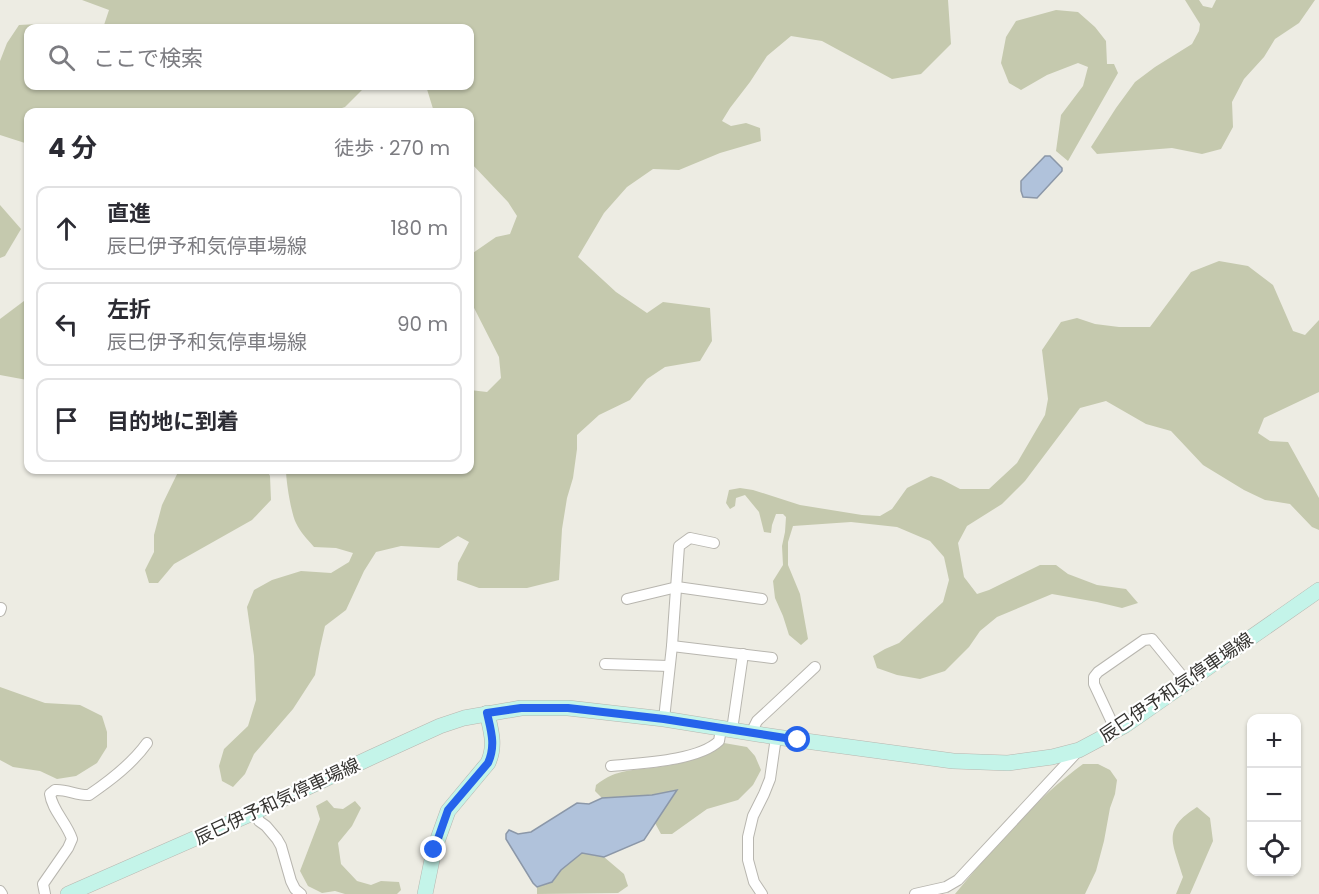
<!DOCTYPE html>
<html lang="ja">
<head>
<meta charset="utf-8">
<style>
	body { margin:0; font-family:Poppins,"Noto Sans JP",sans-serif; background:#f7f7f7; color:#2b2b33 }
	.controls { position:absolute; right:18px; bottom:18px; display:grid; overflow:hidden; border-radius:12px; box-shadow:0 2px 4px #0004 }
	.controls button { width:54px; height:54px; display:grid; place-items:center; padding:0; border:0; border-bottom:2px solid #e1e1e2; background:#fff; color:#2b2b33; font:30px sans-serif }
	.stop { position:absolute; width:18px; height:18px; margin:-14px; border:4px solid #2563eb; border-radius:50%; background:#fff }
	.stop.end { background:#2563eb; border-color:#fff; box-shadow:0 2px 6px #0008 }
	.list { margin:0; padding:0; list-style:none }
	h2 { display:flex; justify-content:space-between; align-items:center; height:78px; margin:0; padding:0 24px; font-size:26px }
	h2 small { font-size:20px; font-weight:400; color:#7c7c81 }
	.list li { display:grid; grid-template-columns:39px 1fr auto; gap:18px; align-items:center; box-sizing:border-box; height:84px; margin:0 12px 12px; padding:0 12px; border:2px solid #e1e1e2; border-radius:12px }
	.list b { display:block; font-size:22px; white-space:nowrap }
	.list p { margin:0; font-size:20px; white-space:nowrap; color:#7c7c81 }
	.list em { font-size:20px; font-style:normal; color:#7c7c81 }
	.icon { flex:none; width:33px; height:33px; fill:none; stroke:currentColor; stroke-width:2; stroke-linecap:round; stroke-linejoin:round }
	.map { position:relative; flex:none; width:1319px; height:894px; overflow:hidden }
	.search { position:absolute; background:#fff; box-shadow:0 2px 4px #0004; left:24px; top:24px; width:450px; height:66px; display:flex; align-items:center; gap:15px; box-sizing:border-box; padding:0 21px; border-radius:12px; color:#7c7c81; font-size:22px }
	.panel { position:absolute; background:#fff; box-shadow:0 2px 4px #0004; left:24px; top:108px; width:450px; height:366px; border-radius:12px }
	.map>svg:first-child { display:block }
</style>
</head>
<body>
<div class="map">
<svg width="1319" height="894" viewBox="0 0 1319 894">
	<rect width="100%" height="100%" fill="#edece3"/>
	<!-- green -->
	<g fill="#c5c9ae">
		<path d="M 82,0 L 948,0 L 951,44 L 921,74 L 892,79 L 822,41 L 791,36 L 767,56 L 750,82 L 730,108 L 722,121 L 731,126 L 746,123 L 760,128 L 761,141 L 720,153 L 679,170 L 653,169 L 627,187 L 604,213 L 578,257 L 616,292 L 647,313 L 663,302 L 710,308 L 712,341 L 700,361 L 665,367 L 647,379 L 630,400 L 599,415 L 577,435 L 577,449 L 573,478 L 567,498 L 562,529 L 559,580 L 527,588 L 479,588 L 457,580 L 458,563 L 469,542 L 458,536 L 439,548 L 401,546 L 376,552 L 364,571 L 346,610 L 325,626 L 320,648 L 315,675 L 293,709 L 254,754 L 245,774 L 233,787 L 222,781 L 219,766 L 224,749 L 248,726 L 256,700 L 254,656 L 247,607 L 254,590 L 272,580 L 301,571 L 331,573 L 349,562 L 353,553 L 336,548 L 314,547 C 308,540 300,532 296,523 C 291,513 286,481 286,470 L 470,470 L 470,390 L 487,392 L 501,378 L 499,357 L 470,300 L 470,255 L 496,237 L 510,234 L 517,216 L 508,202 L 470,162 L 470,112 L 434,112 L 426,86 L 470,86 L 470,28 L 103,28 L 109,10 Z"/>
		<path d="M 1185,0 L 1199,0 L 1203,6 L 1212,8 L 1216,0 L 1315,0 L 1299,23 L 1275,39 L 1264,57 L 1244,79 L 1232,102 L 1233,127 L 1221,149 L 1202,154 L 1172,148 L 1097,154 L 1091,147 L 1116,108 L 1135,82 L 1155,67 L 1192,44 L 1199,31 L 1200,24 Z"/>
		<path d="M 1056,10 L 1078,12 L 1095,27 L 1106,41 L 1107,64 L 1114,64 L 1118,73 L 1068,161 L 1056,151 L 1061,115 L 1083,86 L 1088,67 L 1078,63 L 1047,75 L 1021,90 L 1009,83 L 1001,63 L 1006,37 L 1016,21 Z"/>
		<path d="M 38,24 L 45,28 L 28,28 L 28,86 L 366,86 L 345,107 L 330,112 L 28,112 L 28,144 L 0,135 L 0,61 L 7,43 L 19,25 Z"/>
		<path d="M 0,205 L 21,229 L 5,256 L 0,258 Z"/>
		<path d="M 1219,261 L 1248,266 L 1273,285 L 1293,331 L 1305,335 L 1319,320 L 1319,392 L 1264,418 L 1258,433 L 1270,441 L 1288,442 L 1319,498 L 1319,530 L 1312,527 L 1290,504 L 1265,500 L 1244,490 L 1203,465 L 1171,431 L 1146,424 L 1106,401 L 1080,408 L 1025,481 L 1002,504 L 967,526 L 958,543 L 964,577 L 977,594 L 989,590 L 1040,565 L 1056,565 L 1068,574 L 1097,585 L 1126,589 L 1138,603 L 1122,608 L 1097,602 L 1052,594 L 997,617 L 980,631 L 969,647 L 945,671 L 920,679 L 897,675 L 877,668 L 873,656 L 885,649 L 899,643 L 943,602 L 949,580 L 944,557 L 930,541 L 897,527 L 851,522 L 793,526 L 788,542 L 788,565 L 800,594 L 808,639 L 801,645 L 789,635 L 783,616 L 775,598 L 773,581 L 783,565 L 782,546 L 785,532 L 786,517 L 783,514 L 776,514 L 772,525 L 771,533 L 764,532 L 759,512 L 745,495 L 736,498 L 735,506 L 730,509 L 726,503 L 729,490 L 740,488 L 753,490 L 800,505 L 862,515 L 880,516 L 892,509 L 907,488 L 931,476 L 941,479 L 960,489 L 989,489 L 1017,463 L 1045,415 L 1048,399 L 1042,350 L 1061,322 L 1077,318 L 1095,324 L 1119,327 L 1150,327 L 1191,272 Z"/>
		<path d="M 28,298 L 28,379 L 27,380 L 0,375 L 0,319 Z"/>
		<path d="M 179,470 L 267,470 L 270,476 L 271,500 L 252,520 L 174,564 L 158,583 L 149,583 L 145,570 L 154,552 L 154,535 L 162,505 Z"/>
		<path d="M 0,687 L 45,703 L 80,705 L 102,716 L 107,732 L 107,747 L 97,763 L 76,776 L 57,779 L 40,771 L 13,767 L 0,760 Z"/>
		<path d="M 724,743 L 747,747 L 755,756 L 761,770 L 753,785 L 738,800 L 707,809 L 672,834 L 661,834 L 655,823 L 676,791 L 652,795 L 602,798 L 595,791 L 596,785 C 618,768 632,771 658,767 C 682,764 704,758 724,743 Z"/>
		<path d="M 1083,764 L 1098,764 L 1110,770 L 1117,780 L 1115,794 L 1110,808 L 1104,841 L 1096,871 L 1085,894 L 955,894 C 992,850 1036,798 1083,764 Z"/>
		<path d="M 327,800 L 334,808 L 343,809 L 355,801 L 361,808 L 352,826 L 338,843 L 341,864 L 357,881 L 371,885 L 381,881 L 399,882 L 401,890 L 397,894 L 345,894 L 335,891 L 322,893 L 308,886 L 300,871 L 320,819 L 316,806 Z"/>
		<path d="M 1197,807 L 1210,818 L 1213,841 L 1190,894 L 1176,894 L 1183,877 C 1173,842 1161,830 1197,807 Z"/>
		<path d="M 582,853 L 604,857 L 624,874 L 628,886 L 618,893 L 537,894 L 537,887 L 552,882 L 561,870 Z"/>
	</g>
	<!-- water -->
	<g fill="#b0c2db" stroke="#8b97a8" stroke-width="1.5">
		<path d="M 1045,156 L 1050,156 L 1062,168 L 1062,171 L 1037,198 L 1023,197 L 1021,191 L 1021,181 Z"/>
		<path d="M 677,790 L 644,840 L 604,857 L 582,853 L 561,870 L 552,882 L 537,887 L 533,883 L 506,839 L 506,834 L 509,830 L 518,834 L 531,832 L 577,803 L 589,804 L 602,798 L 652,795 Z"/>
	</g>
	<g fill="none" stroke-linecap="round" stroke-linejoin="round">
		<defs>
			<g id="minor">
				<path d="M 627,599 L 677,587 L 762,599"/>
				<path d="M 0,611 L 1,608"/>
				<path d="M 672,646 L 772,658"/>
				<path d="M 605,664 L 669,666"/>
				<path d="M 664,719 L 672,646 L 679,546 L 690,538 L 714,543"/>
				<path d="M 732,730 L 743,654"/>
				<path d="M 1116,731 L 1094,684 L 1094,677 L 1098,672 L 1144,640 L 1152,639 L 1187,682"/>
				<path d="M 751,733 L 757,721 L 815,667"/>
				<path d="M 611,766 C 640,763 698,761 719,741 L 721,729"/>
				<path d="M 255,812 L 259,821 L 266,826 L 277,839 L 281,846 L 291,881 L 295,889 L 301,894"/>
				<path d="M 0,891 L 2,894"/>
				<path d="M 45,894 L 43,884 L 68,848 L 72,839 C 67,823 52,810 50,794 L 55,790 C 67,789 77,796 89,795 C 111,780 132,764 147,743"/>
				<path d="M 762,894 L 754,882 L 748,860 L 748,837 L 753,816 L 764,794 L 770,779 L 776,737"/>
				<path d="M 915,894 L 946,887 L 958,880 L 1079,750"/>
			</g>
			<g id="secondary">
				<path d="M 68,894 L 255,812 L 372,757 L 440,726 L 464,718 L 521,708 L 568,708 L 664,719 L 776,737 L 953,761 L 1008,763 L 1052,757 L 1079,750 L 1124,726 L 1319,590"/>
				<path d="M 425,894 L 434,850 L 448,811 L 488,763 C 496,745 491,731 487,713"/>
			</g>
		</defs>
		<!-- minor casing -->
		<use href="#minor" stroke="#b8b6af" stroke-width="12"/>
		<!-- secondary casing -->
		<use href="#secondary" stroke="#b8b6af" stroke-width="16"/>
		<!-- minor -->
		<use href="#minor" stroke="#fff" stroke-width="10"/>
		<!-- secondary -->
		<use href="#secondary" stroke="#c4f4e9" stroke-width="15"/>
	</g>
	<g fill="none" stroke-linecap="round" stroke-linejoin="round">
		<!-- route -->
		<path stroke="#2563eb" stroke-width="8" d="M 434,850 L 448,810 L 488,763 C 496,745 491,731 487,713 L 521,708 L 568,708 L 664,719 L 798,740"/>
	</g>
	<g text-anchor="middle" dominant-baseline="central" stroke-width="4.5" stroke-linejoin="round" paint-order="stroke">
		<!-- street labels -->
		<g font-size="18" fill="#353431" stroke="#fff">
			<text transform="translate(1176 687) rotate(-34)">辰巳伊予和気停車場線</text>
			<text transform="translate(277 801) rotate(-25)">辰巳伊予和気停車場線</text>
		</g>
	</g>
</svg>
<div class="controls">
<button>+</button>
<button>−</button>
<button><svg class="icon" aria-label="locate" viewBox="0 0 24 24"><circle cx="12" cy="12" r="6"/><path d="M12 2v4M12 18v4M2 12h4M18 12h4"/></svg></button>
</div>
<div class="stop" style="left:798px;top:740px"></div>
<div class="stop end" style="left:434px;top:850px"></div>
<div class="search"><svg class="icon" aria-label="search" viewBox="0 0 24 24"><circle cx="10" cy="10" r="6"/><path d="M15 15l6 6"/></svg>ここで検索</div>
<section class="panel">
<h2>4 分<small>徒歩 · 270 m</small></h2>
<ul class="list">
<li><svg class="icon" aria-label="ahead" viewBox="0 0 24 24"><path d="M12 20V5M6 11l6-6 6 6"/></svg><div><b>直進</b><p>辰巳伊予和気停車場線</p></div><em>180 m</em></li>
<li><svg class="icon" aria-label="left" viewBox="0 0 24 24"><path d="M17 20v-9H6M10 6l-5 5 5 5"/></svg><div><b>左折</b><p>辰巳伊予和気停車場線</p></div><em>90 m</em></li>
<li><svg class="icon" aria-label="arrive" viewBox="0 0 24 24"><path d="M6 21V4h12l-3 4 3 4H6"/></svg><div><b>目的地に到着</b></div></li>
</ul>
</section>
</div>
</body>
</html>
